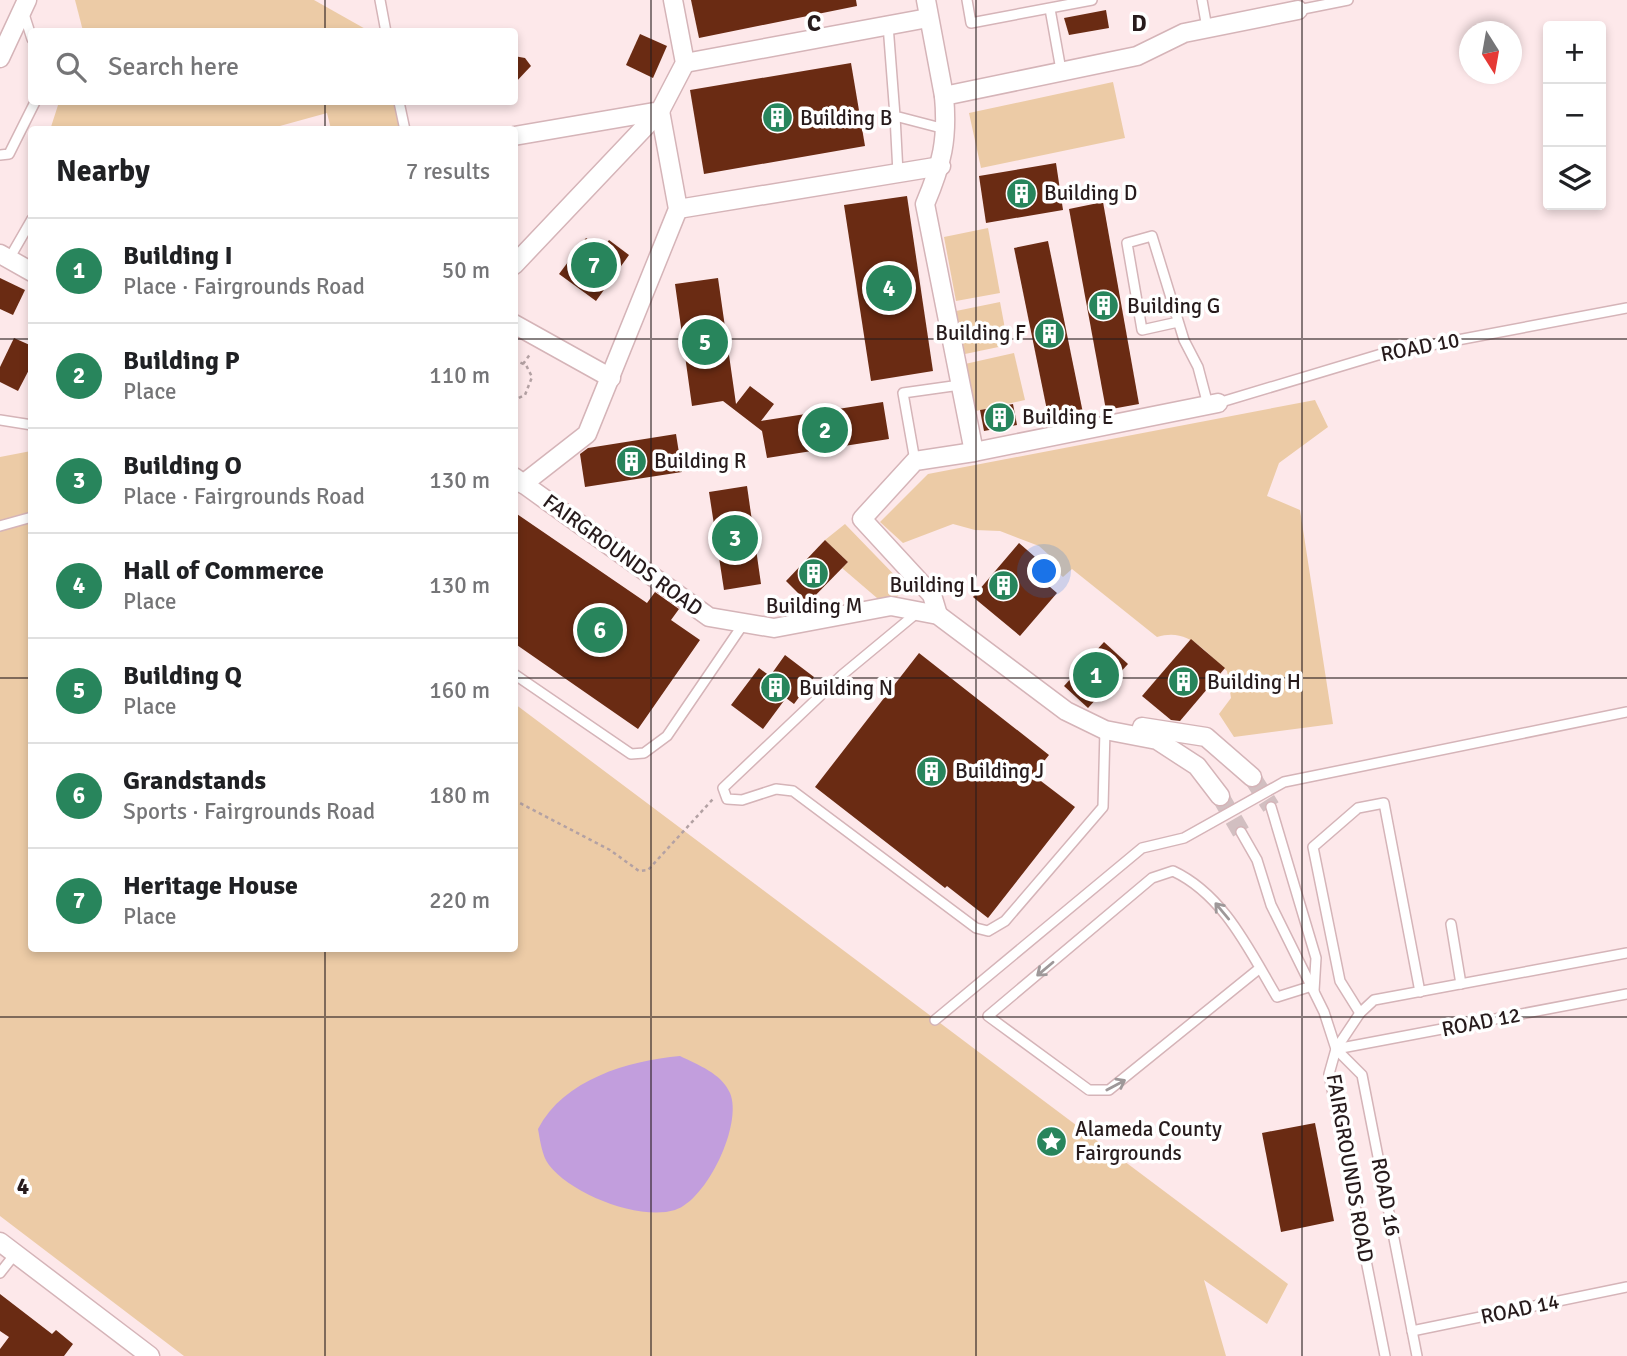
<!DOCTYPE html>
<html lang="en">
<head>
<meta charset="utf-8">
<style>
	body { margin:0; font-family:Signika,sans-serif; background:#f6f6f6; color:#202124 }
	.controls { position:absolute; right:21px; top:21px; display:grid; overflow:hidden; border-radius:7px; box-shadow:0 4px 10px #0003 }
	.controls button { width:63px; height:63px; display:grid; place-items:center; padding:0; border:0; border-bottom:2px solid #e0e0e0; background:#fff; color:#202124; font:35px sans-serif }
	.compass { position:absolute; left:1459px; top:21px; width:63px; height:63px; border-radius:50%; background:#fff; box-shadow:0 4px 10px #0003; rotate:169deg }
	.you { position:absolute; left:1045px; top:572px; width:24px; height:24px; margin:-18px; border:5px solid #fff; border-radius:50%; background:#1a73e8; box-shadow:0 0 0 10px #1a73e833 }
	.badge { display:grid; place-items:center; width:46px; height:46px; border-radius:50%; background:#28855c; color:#fff; font-size:23px; font-weight:700 }
	.pin { position:absolute; translate:-50% -50%; border:4px solid #fff; box-shadow:0 2px 7px #0006 }
	.list { margin:0; padding:0; list-style:none }
	h2 { display:flex; justify-content:space-between; align-items:center; height:91px; margin:0; padding:0 28px; font-size:30px }
	h2 small { font-size:23px; font-weight:400; color:#757577 }
	.list li { display:grid; grid-template-columns:46px 1fr auto; gap:21px; align-items:center; box-sizing:border-box; height:105px; padding:0 28px; border-top:2px solid #e0e0e0 }
	.list b { display:block; font-size:26px; white-space:nowrap }
	.list p { margin:0; font-size:23px; white-space:nowrap; color:#757577 }
	.list em { font-size:23px; font-style:normal; color:#757577 }
	.icon { flex:none; width:38px; height:38px; fill:none; stroke:currentColor; stroke-width:2; stroke-linecap:round; stroke-linejoin:round }
	.map { position:relative; flex:none; width:1627px; height:1356px; overflow:hidden }
	.search { position:absolute; background:#fff; box-shadow:0 4px 10px #0003; left:28px; top:28px; width:490px; height:77px; display:flex; align-items:center; gap:18px; box-sizing:border-box; padding:0 24px; border-radius:7px; color:#757577; font-size:26px }
	.panel { position:absolute; background:#fff; box-shadow:0 4px 10px #0003; left:28px; top:126px; width:490px; height:826px; border-radius:7px }
	.map>svg:first-child { display:block }
</style>
</head>
<body>
<div class="map">
<svg width="1627" height="1356" viewBox="0 0 1627 1356">
	<rect width="100%" height="100%" fill="#fde8ea"/>
	<!-- green -->
	<g fill="#eccba6">
		<path d="M 75,0 L 314,0 L 369,31 L 83,31 Z"/>
		<path d="M 1113,82 L 1125,138 L 981,168 L 969,113 Z"/>
		<path d="M 59,102 L 396,102 L 401,129 L 331,129 L 327,113 L 269,129 L 50,130 Z"/>
		<path d="M 988,228 L 1000,293 L 956,301 L 944,237 Z"/>
		<path d="M 1000,302 L 1008,345 L 965,354 L 956,311 Z"/>
		<path d="M 1014,353 L 1025,400 L 976,411 L 965,364 Z"/>
		<path d="M 1315,400 L 1328,427 L 1279,463 L 1267,496 L 1300,510 L 1333,724 L 1234,737 L 1219,714 L 1231,698 L 1227,671 C 1205,652 1189,627 1157,637 L 1072,569 L 1063,577 L 1045,562 L 1049,555 L 1039,546 L 1000,531 L 975,530 L 953,524 L 903,543 L 880,522 L 928,474 Z"/>
		<path d="M 31,451 L 32,948 L 514,948 L 515,704 L 1288,1284 L 1267,1324 L 1204,1280 L 1226,1356 L 184,1356 L 0,1216 L 0,457 Z"/>
		<path d="M 845,524 L 906,587 L 896,598 L 877,598 L 842,568 L 848,562 L 825,540 Z"/>
	</g>
	<!-- water -->
	<path fill="#c29edd" d="M 680,1056 C 698,1065 721,1073 730,1093 C 743,1124 707,1200 675,1210 C 639,1221 571,1194 549,1165 C 542,1156 540,1140 538,1129 C 564,1079 628,1061 680,1056 Z"/>
	<!-- building -->
	<g fill="#6a2b13">
		<path d="M 691,0 L 856,0 L 857,6 L 699,38 Z"/>
		<path d="M 1106,10 L 1109,28 L 1069,35 L 1064,18 Z"/>
		<path d="M 640,34 L 667,46 L 653,78 L 626,65 Z"/>
		<path d="M 514,56 L 525,58 L 531,66 L 514,84 Z"/>
		<path d="M 851,63 L 865,146 L 704,174 L 690,90 Z"/>
		<path d="M 1056,163 L 1063,210 L 986,223 L 979,176 Z"/>
		<path d="M 907,196 L 933,371 L 871,381 L 844,205 Z"/>
		<path d="M 1103,202 L 1139,404 L 1106,410 L 1069,209 Z"/>
		<path d="M 586,238 L 602,249 L 609,240 L 629,255 L 596,301 L 559,274 Z"/>
		<path d="M 1048,241 L 1084,418 L 1050,425 L 1014,248 Z"/>
		<path d="M 0,278 L 25,290 L 13,315 L 0,309 Z"/>
		<path d="M 718,278 L 736,404 L 750,386 L 774,404 L 761,421 L 883,402 L 889,439 L 767,458 L 762,431 L 723,401 L 692,406 L 675,284 Z"/>
		<path d="M 14,338 L 32,346 L 32,364 L 18,391 L 0,382 L 0,367 Z"/>
		<path d="M 1013,404 L 1017,425 L 984,431 L 980,410 Z"/>
		<path d="M 676,434 L 682,472 L 585,487 L 580,454 L 588,448 Z"/>
		<path d="M 747,486 L 761,584 L 724,590 L 709,492 Z"/>
		<path d="M 514,512 L 647,603 L 655,592 L 679,609 L 671,620 L 700,640 L 638,729 L 514,643 Z"/>
		<path d="M 825,540 L 848,562 L 808,603 L 786,581 Z"/>
		<path d="M 1019,543 L 1042,563 L 1034,573 L 1057,593 L 1020,636 L 973,597 Z"/>
		<path d="M 1191,639 L 1225,668 L 1180,721 L 1171,720 L 1142,696 Z"/>
		<path d="M 1104,642 L 1128,664 L 1088,708 L 1064,686 Z"/>
		<path d="M 919,653 L 1049,755 L 1033,775 L 1075,807 L 988,918 L 947,886 L 945,888 L 815,787 Z"/>
		<path d="M 785,655 L 814,677 L 794,704 L 786,698 L 763,729 L 731,705 L 759,668 L 770,676 Z"/>
		<path d="M 1315,1123 L 1334,1221 L 1281,1232 L 1262,1133 Z"/>
		<path d="M 0,1294 L 52,1334 L 56,1330 L 73,1344 L 64,1356 L 0,1356 L 0,1349 L 9,1337 L 0,1331 Z"/>
	</g>
	<g fill="none" stroke-linecap="round" stroke-linejoin="round">
		<!-- street-tunnel -->
		<g stroke="#d2bfc1" stroke-width="18" stroke-dasharray="18 9" stroke-linecap="butt">
			<path d="M 1252,777 L 1271,807"/>
			<path d="M 1220,796 L 1241,832"/>
		</g>
		<defs>
			<g id="lane">
				<path d="M 380,0 L 386,32"/>
				<path d="M 967,0 L 971,23 L 1092,0"/>
				<path d="M 1202,0 L 1207,28"/>
				<path d="M 1050,9 L 1061,70"/>
				<path d="M 1298,10 L 1348,0"/>
				<path d="M 23,11 L 32,39"/>
				<path d="M 888,25 L 895,116 L 945,129"/>
				<path d="M 399,102 L 405,130"/>
				<path d="M 895,116 L 898,173"/>
				<path d="M 0,155 L 9,154 L 35,102"/>
				<path d="M 9,259 L 32,219"/>
				<path d="M 1178,322 L 1142,330 L 1127,243 L 1152,236 L 1184,340 L 1198,367 L 1208,405"/>
				<path d="M 1218,403 L 1378,355 L 1627,308"/>
				<path d="M 0,420 L 32,425"/>
				<path d="M 915,461 L 903,393 L 960,385"/>
				<path d="M 0,526 L 32,517"/>
				<path d="M 918,612 L 842,675 L 723,788 L 727,799 L 742,800 L 776,789 L 793,791 L 976,928 L 988,931 L 1005,921 L 1103,807 L 1105,730"/>
				<path d="M 514,674 L 631,754 L 644,753 L 667,736 L 744,623"/>
				<path d="M 1271,807 L 1316,958 L 1314,991"/>
				<path d="M 1241,832 L 1257,860 L 1271,905 L 1324,1012 L 1336,1049 L 1329,1074 L 1385,1356"/>
				<path d="M 1451,924 L 1461,984"/>
				<path d="M 1260,968 L 1109,1090 L 1089,1090 L 988,1016 L 1152,878 L 1173,871 C 1224,895 1249,950 1277,997 L 1312,986"/>
				<path d="M 1360,1013 L 1340,981 L 1313,847 L 1358,808 L 1384,803 L 1420,992"/>
				<path d="M 935,1020 L 1142,848 L 1184,838 L 1284,782 L 1627,712"/>
				<path d="M 1336,1049 L 1362,1075 L 1417,1356"/>
				<path d="M 1336,1049 L 1360,1013 L 1374,1000 L 1627,953"/>
				<path d="M 1336,1049 L 1627,994"/>
				<path d="M 0,1273 L 15,1254"/>
				<path d="M 1412,1331 L 1627,1287"/>
			</g>
			<g id="street">
				<path d="M 926,0 L 944,96"/>
				<path d="M 0,58 L 27,0"/>
				<path d="M 685,63 L 928,18"/>
				<path d="M 514,136 L 660,111 L 685,63 L 673,0"/>
				<path d="M 678,209 L 941,166"/>
				<path d="M 0,254 L 32,272"/>
				<path d="M 514,265 L 660,111"/>
				<path d="M 514,324 L 611,378"/>
				<path d="M 974,452 L 925,204 C 942,164 948,139 944,96 L 1137,56 L 1184,33 L 1298,10"/>
				<path d="M 514,477 L 709,617 L 774,628 L 891,606 L 938,615 L 1066,711 L 1105,730 L 1157,740 L 1197,766 L 1220,796"/>
				<path d="M 523,484 L 587,434 L 678,209 L 660,111"/>
				<path d="M 938,615 L 932,595 L 862,519 L 915,461 L 974,452 L 1218,403"/>
				<path d="M 1142,727 L 1206,737 L 1252,777"/>
				<path d="M 0,1242 L 150,1356"/>
			</g>
		</defs>
		<!-- lane casing -->
		<use href="#lane" stroke="#d5b4b8" stroke-width="12"/>
		<!-- street casing -->
		<use href="#street" stroke="#d5b4b8" stroke-width="21"/>
		<!-- path -->
		<g stroke="#b3a1a3" stroke-width="2.5" stroke-dasharray="3.5 3.5" stroke-linecap="butt">
			<path d="M 514,360 L 526,365 L 532,377 L 525,395 L 514,400"/>
			<path d="M 523,364 L 531,353"/>
			<path d="M 514,800 L 610,850 L 639,871 L 648,870 L 713,799"/>
		</g>
		<!-- lane -->
		<use href="#lane" stroke="#fff" stroke-width="9"/>
		<!-- street -->
		<use href="#street" stroke="#fff" stroke-width="18"/>
	</g>
	<!-- one-way arrows -->
	<defs><path id="oneway-shaft" d="M-6 0H5M1.5-3L5.5 0L1.5 3" fill="none" stroke-width="1.6" stroke-linecap="round" stroke-linejoin="round" transform="scale(1.75)"/></defs>
	<g stroke="#9e9899">
		<use href="#oneway-shaft" transform="translate(1222 911) rotate(-130)"/>
		<use href="#oneway-shaft" transform="translate(1045 969) rotate(140)"/>
		<use href="#oneway-shaft" transform="translate(1116 1085) rotate(-28)"/>
	</g>
	<!-- grid -->
	<path fill="none" stroke="#271b1c" stroke-width="2" stroke-opacity="0.55" d="M 325,0 L 325,32M 651,0 L 651,1356M 976,0 L 976,1356M 1302,0 L 1302,1356M 325,102 L 325,130M 0,339 L 32,339M 514,339 L 1627,339M 0,678 L 32,678M 514,678 L 1627,678M 325,948 L 325,1356M 0,1017 L 1627,1017"/>
	<!-- icons -->
	<defs>
		<symbol id="building-disc" viewBox="-11 -11 22 22"><circle r="9.5" fill="#28855c" stroke="#fff"/><path d="M-4-6H4V6H1V3H-1V6H-4ZM-2.5-4.3h1.7v1.8h-1.7ZM.8-4.3h1.7v1.8H.8ZM-2.5-1h1.7V.8h-1.7ZM.8-1h1.7V.8H.8Z" fill="#fff"/></symbol>
		<symbol id="sight-disc" viewBox="-11 -11 22 22"><circle r="9.5" fill="#28855c" stroke="#fff"/><path d="M0-6L1.8-2.2L6-1.7L2.9 1.2L3.7 5.4L0 3.3L-3.7 5.4L-2.9 1.2L-6-1.7L-1.8-2.2Z" fill="#fff"/></symbol>
	</defs>
	<g fill-rule="evenodd">
		<use href="#building-disc" x="760" y="100" width="35" height="35"/>
		<use href="#building-disc" x="1004" y="176" width="35" height="35"/>
		<use href="#building-disc" x="1086" y="288" width="35" height="35"/>
		<use href="#building-disc" x="1032" y="316" width="35" height="35"/>
		<use href="#building-disc" x="982" y="400" width="35" height="35"/>
		<use href="#building-disc" x="614" y="444" width="35" height="35"/>
		<use href="#building-disc" x="796" y="556" width="35" height="35"/>
		<use href="#building-disc" x="986" y="568" width="35" height="35"/>
		<use href="#building-disc" x="1166" y="664" width="35" height="35"/>
		<use href="#building-disc" x="758" y="670" width="35" height="35"/>
		<use href="#building-disc" x="914" y="754" width="35" height="35"/>
		<use href="#sight-disc" x="1034" y="1124" width="35" height="35"/>
	</g>
	<g text-anchor="middle" dominant-baseline="central" stroke-width="7" stroke-linejoin="round" paint-order="stroke">
		<!-- poi labels -->
		<g font-size="21" fill="#271b1c" stroke="#fff" text-anchor="start">
			<text x="800" y="118">Building B</text>
			<text x="1044" y="193">Building D</text>
			<text x="1127" y="306">Building G</text>
			<text x="1026" y="333" text-anchor="end">Building F</text>
			<text x="1022" y="417">Building E</text>
			<text x="654" y="461">Building R</text>
			<text x="980" y="585" text-anchor="end">Building L</text>
			<text x="814" y="606" text-anchor="middle">Building M</text>
			<text x="1207" y="682">Building H</text>
			<text x="799" y="688">Building N</text>
			<text x="955" y="771">Building J</text>
			<text x="1075" y="1129">Alameda County<tspan x="1075" dy="24">Fairgrounds</tspan></text>
		</g>
		<!-- street labels -->
		<g font-size="21" fill="#271b1c" stroke="#fff">
			<text transform="translate(1420 347) rotate(-11)">ROAD 10</text>
			<text transform="translate(623 555) rotate(36)">FAIRGROUNDS ROAD</text>
			<text transform="translate(1481 1022) rotate(-11)">ROAD 12</text>
			<text transform="translate(1350 1168) rotate(80)">FAIRGROUNDS ROAD</text>
			<text transform="translate(1386 1197) rotate(79)">ROAD 16</text>
			<text transform="translate(1520 1309) rotate(-12)">ROAD 14</text>
		</g>
	</g>
	<g font-size="23" text-anchor="middle" font-weight="bold" fill="#271b1c" stroke="#fff" stroke-width="7" stroke-linejoin="round" paint-order="stroke">
		<text x="814" y="31">C</text>
		<text x="1139" y="31">D</text>
		<text x="23" y="1194">4</text>
	</g>
</svg>
<div class="controls">
<button>+</button>
<button>−</button>
<button><svg class="icon" aria-label="layers" viewBox="0 0 24 24"><path d="M12 4l9 5-9 5-9-5zM3 14l9 5 9-5"/></svg></button>
</div>
<svg class="compass" viewBox="-18 -18 36 36"><path d="M0-13l5 13h-10z" fill="#e53935"/><path d="M0 13l5-13h-10z" fill="#757577"/></svg>
<div class="you"></div>
<div class="pin badge" style="left:1096px;top:675px">1</div>
<div class="pin badge" style="left:825px;top:430px">2</div>
<div class="pin badge" style="left:735px;top:538px">3</div>
<div class="pin badge" style="left:889px;top:288px">4</div>
<div class="pin badge" style="left:705px;top:342px">5</div>
<div class="pin badge" style="left:600px;top:630px">6</div>
<div class="pin badge" style="left:594px;top:265px">7</div>
<div class="search"><svg class="icon" aria-label="search" viewBox="0 0 24 24"><circle cx="10" cy="10" r="6"/><path d="M15 15l6 6"/></svg>Search here</div>
<section class="panel">
<h2>Nearby<small>7 results</small></h2>
<ul class="list">
<li><span class="badge">1</span><div><b>Building I</b><p>Place · Fairgrounds Road</p></div><em>50 m</em></li>
<li><span class="badge">2</span><div><b>Building P</b><p>Place</p></div><em>110 m</em></li>
<li><span class="badge">3</span><div><b>Building O</b><p>Place · Fairgrounds Road</p></div><em>130 m</em></li>
<li><span class="badge">4</span><div><b>Hall of Commerce</b><p>Place</p></div><em>130 m</em></li>
<li><span class="badge">5</span><div><b>Building Q</b><p>Place</p></div><em>160 m</em></li>
<li><span class="badge">6</span><div><b>Grandstands</b><p>Sports · Fairgrounds Road</p></div><em>180 m</em></li>
<li><span class="badge">7</span><div><b>Heritage House</b><p>Place</p></div><em>220 m</em></li>
</ul>
</section>
</div>
</body>
</html>
